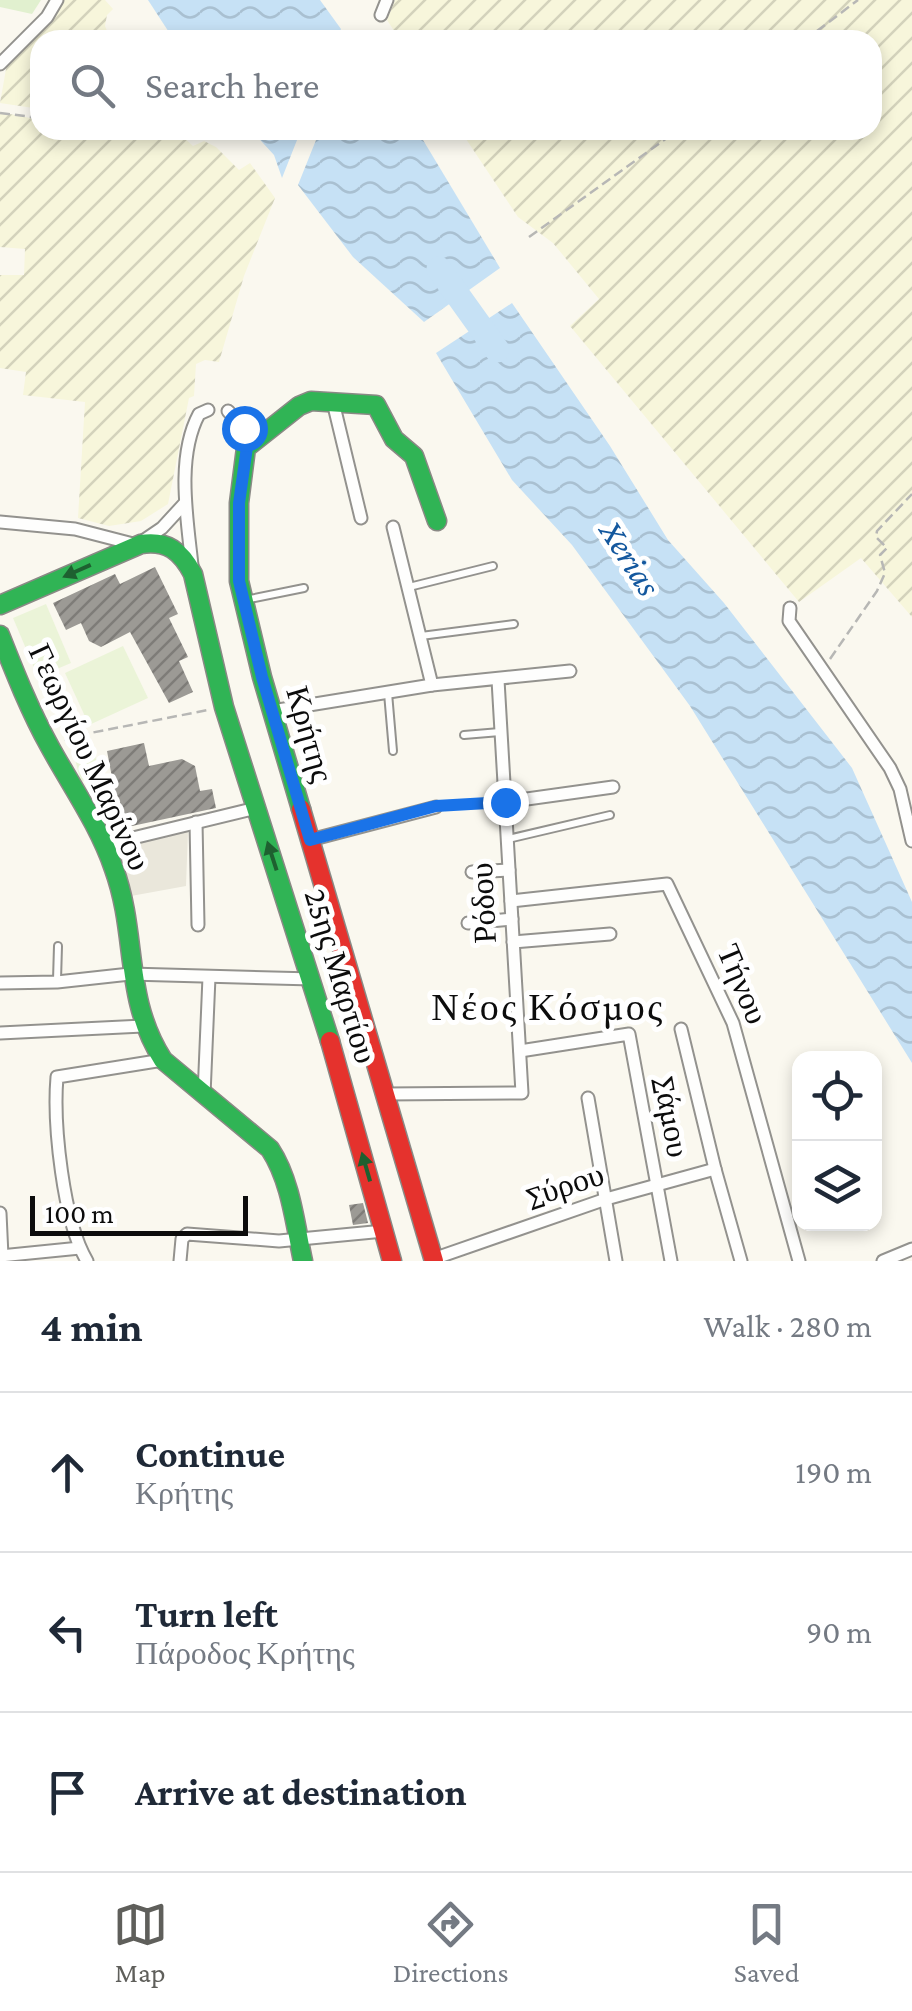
<!DOCTYPE html>
<html lang="en">
<head>
<meta charset="utf-8">
<style>
	body { margin:0; font-family:"Crimson Pro",serif; background:#f6f6f7; color:#1f2937 }
	.controls { position:absolute; right:30px; bottom:30px; display:grid; overflow:hidden; border-radius:20px; box-shadow:0 5px 15px #0003 }
	.controls button { width:90px; height:90px; display:grid; place-items:center; padding:0; border:0; border-bottom:2px solid #e0e1e3; background:#fff; color:#1f2937; font:50px sans-serif }
	.scale { position:absolute; left:30px; bottom:25px; width:218px; box-sizing:border-box; padding-left:10px; border:5px solid #0c0c0c; border-top:0; font-size:28px; line-height:35px; white-space:nowrap; color:#0c0c0c; -webkit-text-stroke:8px #fff; paint-order:stroke }
	.stop { position:absolute; width:30px; height:30px; margin:-22px; border:8px solid #1a73e8; border-radius:50%; background:#fff }
	.stop.end { background:#1a73e8; border-color:#fff; box-shadow:0 2px 10px #0008 }
	.list { margin:0; padding:0; list-style:none }
	h2 { display:flex; justify-content:space-between; align-items:center; height:130px; margin:0; padding:0 40px; font-size:42px }
	h2 small { font-size:32px; font-weight:400; color:#747a83 }
	.list li { display:grid; grid-template-columns:65px 1fr auto; gap:30px; align-items:center; box-sizing:border-box; height:160px; padding:0 40px; border-top:2px solid #e0e1e3 }
	.list b { display:block; font-size:38px; white-space:nowrap }
	.list p { margin:0; font-size:32px; white-space:nowrap; color:#747a83 }
	.list em { font-size:32px; font-style:normal; color:#747a83 }
	.icon { flex:none; width:55px; height:55px; fill:none; stroke:currentColor; stroke-width:2; stroke-linecap:round; stroke-linejoin:round }
	.map { position:relative; flex:none; width:912px; height:1261px; overflow:hidden }
	.search { position:absolute; background:#fff; box-shadow:0 5px 15px #0003; left:30px; right:30px; top:30px; height:110px; display:flex; align-items:center; gap:25px; box-sizing:border-box; padding:0 35px; border-radius:30px; color:#747a83; font-size:38px }
	.sheet { height:610px; background:#fff }
	nav { display:flex; justify-content:space-around; align-items:center; box-sizing:border-box; height:140px; border-top:2px solid #e0e1e3; background:#fff; font-size:28px; color:#747a83 }
	nav a { display:grid; justify-items:center; gap:5px }
	nav .on { color:#5f5f5b }
	.map>svg:first-child { display:block }
</style>
</head>
<body>
<div class="map">
<svg width="912" height="1261" viewBox="0 0 912 1261">
	<defs>
		<pattern id="farmland-furrows" width="10" height="10" patternUnits="userSpaceOnUse" patternTransform="scale(2.5)"><rect width="10" height="10" fill="#f7f6db"/><path d="M-1 1l2-2M0 10L10 0M9 11l2-2" fill="none" stroke="#d3d2bb"/></pattern>
		<pattern id="water-waves" width="16" height="10" patternUnits="userSpaceOnUse" patternTransform="scale(2.5)"><rect width="16" height="10" fill="#c6e1f5"/><path d="M0 5q4-4 8 0t8 0" fill="none" stroke="#a9c0d1"/></pattern>
		<pattern id="building-hatch" width="6" height="6" patternUnits="userSpaceOnUse" patternTransform="scale(2.5)"><rect width="6" height="6" fill="#9c9a95"/><path d="M-1 1l2-2M0 6l6-6M5 7l2-2" fill="none" stroke="#7e7c78"/></pattern>
	</defs>
	<rect width="100%" height="100%" fill="#faf8ef"/>
	<!-- farmland -->
	<g fill="url(#farmland-furrows)">
		<path d="M 64,0 L 105,0 L 113,9 L 107,15 L 105,26 L 111,40 L 40,40 L 40,109 L 0,103 L 8,58 L 49,21 Z"/>
		<path d="M 395,0 L 912,0 L 912,617 L 861,558 L 799,602 L 570,326 L 599,299 L 553,243 L 518,217 L 460,130 L 872,130 L 872,40 L 400,40 L 387,20 Z"/>
		<path d="M 0,112 L 40,120 L 40,130 L 186,130 L 182,136 L 193,146 L 204,141 L 216,147 L 239,170 L 250,163 L 275,198 L 244,276 L 219,362 L 205,360 L 196,364 L 194,396 L 189,398 L 168,504 L 141,521 L 109,526 L 78,518 L 85,402 L 23,395 L 26,372 L 0,368 L 0,275 L 24,275 L 25,249 L 0,247 Z"/>
	</g>
	<!-- grass -->
	<path fill="#e1f0cf" d="M 0,0 L 41,0 L 32,14 L 0,7 Z"/>
	<!-- pitch -->
	<g fill="#ebf4d8">
		<path d="M 46,604 L 71,663 L 38,677 L 13,618 Z"/>
		<path d="M 123,646 L 148,698 L 89,725 L 65,673 Z"/>
		<path d="M 90,739 L 101,776 L 81,782 L 71,744 Z"/>
	</g>
	<!-- plaza -->
	<path fill="#eae7db" d="M 188,831 L 186,886 L 131,896 L 118,848 Z"/>
	<!-- water -->
	<g fill="url(#water-waves)">
		<path d="M 148,0 L 320,0 L 341,29 L 336,40 L 174,40 Z"/>
		<path d="M 251,130 L 301,130 L 282,178 L 274,155 Z"/>
		<path d="M 320,130 L 417,130 L 500,268 L 424,322 L 353,257 L 298,185 Z"/>
		<path d="M 512,303 L 610,446 L 668,540 L 724,603 L 852,768 L 912,902 L 912,1063 L 690,706 L 572,545 L 512,480 L 436,353 Z"/>
	</g>
	<g fill="none" stroke-linecap="round" stroke-linejoin="round">
		<!-- river -->
		<path stroke="#c6e1f5" stroke-width="25" d="M 439,269 L 497,350"/>
	</g>
	<!-- building -->
	<g fill="url(#building-hatch)">
		<path d="M 155,567 L 178,614 L 169,618 L 188,657 L 179,661 L 193,692 L 169,703 L 130,632 L 101,647 L 89,641 L 81,623 L 66,630 L 53,603 L 115,574 L 120,584 Z"/>
		<path d="M 144,743 L 149,766 L 182,759 L 195,766 L 200,791 L 212,789 L 216,808 L 118,829 L 109,790 L 114,788 L 107,751 Z"/>
		<path d="M 363,1203 L 368,1223 L 353,1225 L 349,1205 Z"/>
	</g>
	<g fill="none" stroke-linecap="round" stroke-linejoin="round">
		<defs>
			<g id="lane">
				<path d="M 409,587 L 493,566"/>
				<path d="M 245,600 L 304,588"/>
				<path d="M 421,636 L 514,624"/>
				<path d="M 388,693 L 393,751"/>
				<path d="M 464,735 L 500,732"/>
				<path d="M 508,839 L 610,815"/>
				<path d="M 57,980 L 58,946"/>
			</g>
			<g id="street">
				<path d="M 381,15 L 387,0"/>
				<path d="M 0,64 L 47,17 L 57,0"/>
				<path d="M 333,402 L 361,518"/>
				<path d="M 228,411 L 244,429 L 246,448"/>
				<path d="M 0,522 L 75,529 L 137,545 L 162,528 L 185,503"/>
				<path d="M 393,527 L 432,685"/>
				<path d="M 192,565 C 187,518 176,457 199,414 L 208,410"/>
				<path d="M 790,608 L 789,621 L 890,768 L 900,789 L 912,841"/>
				<path d="M 272,711 L 432,685 L 570,671"/>
				<path d="M 505,802 L 613,787"/>
				<path d="M 196,822 L 198,925"/>
				<path d="M 310,840 L 436,807"/>
				<path d="M 104,845 L 256,808"/>
				<path d="M 472,872 L 509,870"/>
				<path d="M 511,901 L 667,884 L 733,1023 L 799,1261"/>
				<path d="M 468,923 L 512,919"/>
				<path d="M 513,942 L 610,934"/>
				<path d="M 0,983 L 57,982 L 130,974 L 313,979"/>
				<path d="M 681,1029 L 715,1169 L 741,1261"/>
				<path d="M 0,1033 L 143,1026"/>
				<path d="M 520,1051 L 629,1034 L 671,1261"/>
				<path d="M 385,1094 L 522,1093 L 498,680"/>
				<path d="M 204,1095 L 209,977"/>
				<path d="M 588,1098 L 616,1261"/>
				<path d="M 0,1213 L 2,1256"/>
				<path d="M 0,1256 L 80,1248"/>
				<path d="M 433,1259 L 606,1199 L 715,1169"/>
				<path d="M 87,1261 C 63,1221 53,1124 57,1077 L 163,1060"/>
				<path d="M 180,1261 L 182,1239 L 187,1234 L 279,1241 L 384,1231"/>
				<path d="M 883,1261 L 912,1249"/>
			</g>
			<g id="fast">
				<path d="M 0,605 L 141,544 C 167,540 181,551 193,574 L 224,707 L 330,1041"/>
				<path d="M 0,635 C 15,673 30,711 50,747 C 72,787 99,825 114,869 C 138,935 123,998 163,1060 L 270,1149 C 291,1181 295,1224 303,1261"/>
				<path d="M 301,809 L 262,677 L 239,581 L 239,503 L 246,448 L 299,406 L 311,401 L 376,405 L 394,439 L 414,456 L 437,521"/>
			</g>
			<g id="jam">
				<path d="M 301,809 L 434,1261"/>
				<path d="M 330,1041 L 392,1261"/>
			</g>
		</defs>
		<!-- lane casing -->
		<use href="#lane" stroke="#93928e" stroke-width="10"/>
		<!-- street casing -->
		<use href="#street" stroke="#93928e" stroke-width="15"/>
		<!-- fast casing -->
		<use href="#fast" stroke="#8a8985" stroke-width="21"/>
		<!-- jam casing -->
		<use href="#jam" stroke="#8a8985" stroke-width="21"/>
		<!-- path -->
		<g stroke="#b7b7b5" stroke-width="2.5" stroke-dasharray="10 5" stroke-linecap="butt">
			<path d="M 116,33 L 119,40"/>
			<path d="M 805,40 L 858,0"/>
			<path d="M 0,113 L 40,118"/>
			<path d="M 529,237 L 678,130"/>
			<path d="M 830,659 L 877,591 L 885,573 L 880,555 L 887,548 L 876,537 L 877,531 L 912,494"/>
			<path d="M 65,741 L 75,736 L 208,710"/>
			<path d="M 448,806 L 490,803"/>
		</g>
		<!-- lane -->
		<use href="#lane" stroke="#fefefd" stroke-width="6"/>
		<!-- street -->
		<use href="#street" stroke="#fefefd" stroke-width="11"/>
		<!-- fast -->
		<use href="#fast" stroke="#30b455" stroke-width="18"/>
		<!-- jam -->
		<use href="#jam" stroke="#e5322d" stroke-width="18"/>
	</g>
	<!-- one-way arrows -->
	<defs><path id="oneway-solid" d="M-6-.8H1V-3.2L6.5 0L1 3.2V.8H-6Z" transform="scale(2.5)"/></defs>
	<g fill="#1e6030">
		<use href="#oneway-solid" transform="translate(77 571) rotate(156)"/>
		<use href="#oneway-solid" transform="translate(272 856) rotate(-108)"/>
		<use href="#oneway-solid" transform="translate(366 1167) rotate(-106)"/>
	</g>
	<g fill="none" stroke-linecap="round" stroke-linejoin="round">
		<!-- route -->
		<path stroke="#1a73e8" stroke-width="12" d="M 244,428 L 248,440 L 239,503 L 239,581 L 262,677 L 310,840 L 436,806 L 505,802"/>
	</g>
	<g text-anchor="middle" dominant-baseline="central" stroke-width="10" stroke-linejoin="round" paint-order="stroke">
		<!-- street labels -->
		<g font-size="32" fill="#0c0c0c" stroke="#fff">
			<text transform="translate(310 734) rotate(74)">Κρήτης</text>
			<text transform="translate(90 757) rotate(65)">Γεωργίου Μαρίνου</text>
			<text transform="translate(483 903) rotate(-93)">Ρόδου</text>
			<text transform="translate(341 976) rotate(73)">25ης Μαρτίου</text>
			<text transform="translate(743 984) rotate(67)">Τήνου</text>
			<text transform="translate(672 1117) rotate(80)">Σάμου</text>
			<text transform="translate(565 1185) rotate(-18)">Σύρου</text>
		</g>
		<!-- water labels -->
		<g font-size="35" font-style="italic" fill="#14589e" stroke="#fff">
			<text transform="translate(630 558) rotate(57)">Xerias</text>
		</g>
		<!-- quarter labels -->
		<g font-size="38" letter-spacing="2.5" fill="#0c0c0c" stroke="#fff">
			<text x="548" y="1007">Νέος Κόσμος</text>
		</g>
	</g>
</svg>
<div class="controls">
<button><svg class="icon" aria-label="locate" viewBox="0 0 24 24"><circle cx="12" cy="12" r="6"/><path d="M12 2v4M12 18v4M2 12h4M18 12h4"/></svg></button>
<button><svg class="icon" aria-label="layers" viewBox="0 0 24 24"><path d="M12 4l9 5-9 5-9-5zM3 14l9 5 9-5"/></svg></button>
</div>
<div class="scale">100 m</div>
<div class="stop" style="left:244px;top:428px"></div>
<div class="stop end" style="left:505px;top:802px"></div>
<div class="search"><svg class="icon" aria-label="search" viewBox="0 0 24 24"><circle cx="10" cy="10" r="6"/><path d="M15 15l6 6"/></svg>Search here</div>
</div>
<section class="sheet">
<h2>4 min<small>Walk · 280 m</small></h2>
<ul class="list">
<li><svg class="icon" aria-label="ahead" viewBox="0 0 24 24"><path d="M12 20V5M6 11l6-6 6 6"/></svg><div><b>Continue</b><p>Κρήτης</p></div><em>190 m</em></li>
<li><svg class="icon" aria-label="left" viewBox="0 0 24 24"><path d="M17 20v-9H6M10 6l-5 5 5 5"/></svg><div><b>Turn left</b><p>Πάροδος Κρήτης</p></div><em>90 m</em></li>
<li><svg class="icon" aria-label="arrive" viewBox="0 0 24 24"><path d="M6 21V4h12l-3 4 3 4H6"/></svg><div><b>Arrive at destination</b></div></li>
</ul>
</section>
<nav>
<a class="on"><svg class="icon" aria-label="map" viewBox="0 0 24 24"><path d="M3 6l6-2 6 2 6-2v14l-6 2-6-2-6 2zM9 4v14M15 6v14"/></svg>Map</a>
<a><svg class="icon" aria-label="directions" viewBox="0 0 24 24"><path d="M12 3l9 9-9 9-9-9zM9 14v-3h6M13 9l2 2-2 2"/></svg>Directions</a>
<a><svg class="icon" aria-label="saved" viewBox="0 0 24 24"><path d="M7 4h10v16l-5-4-5 4z"/></svg>Saved</a>
</nav>
</body>
</html>
